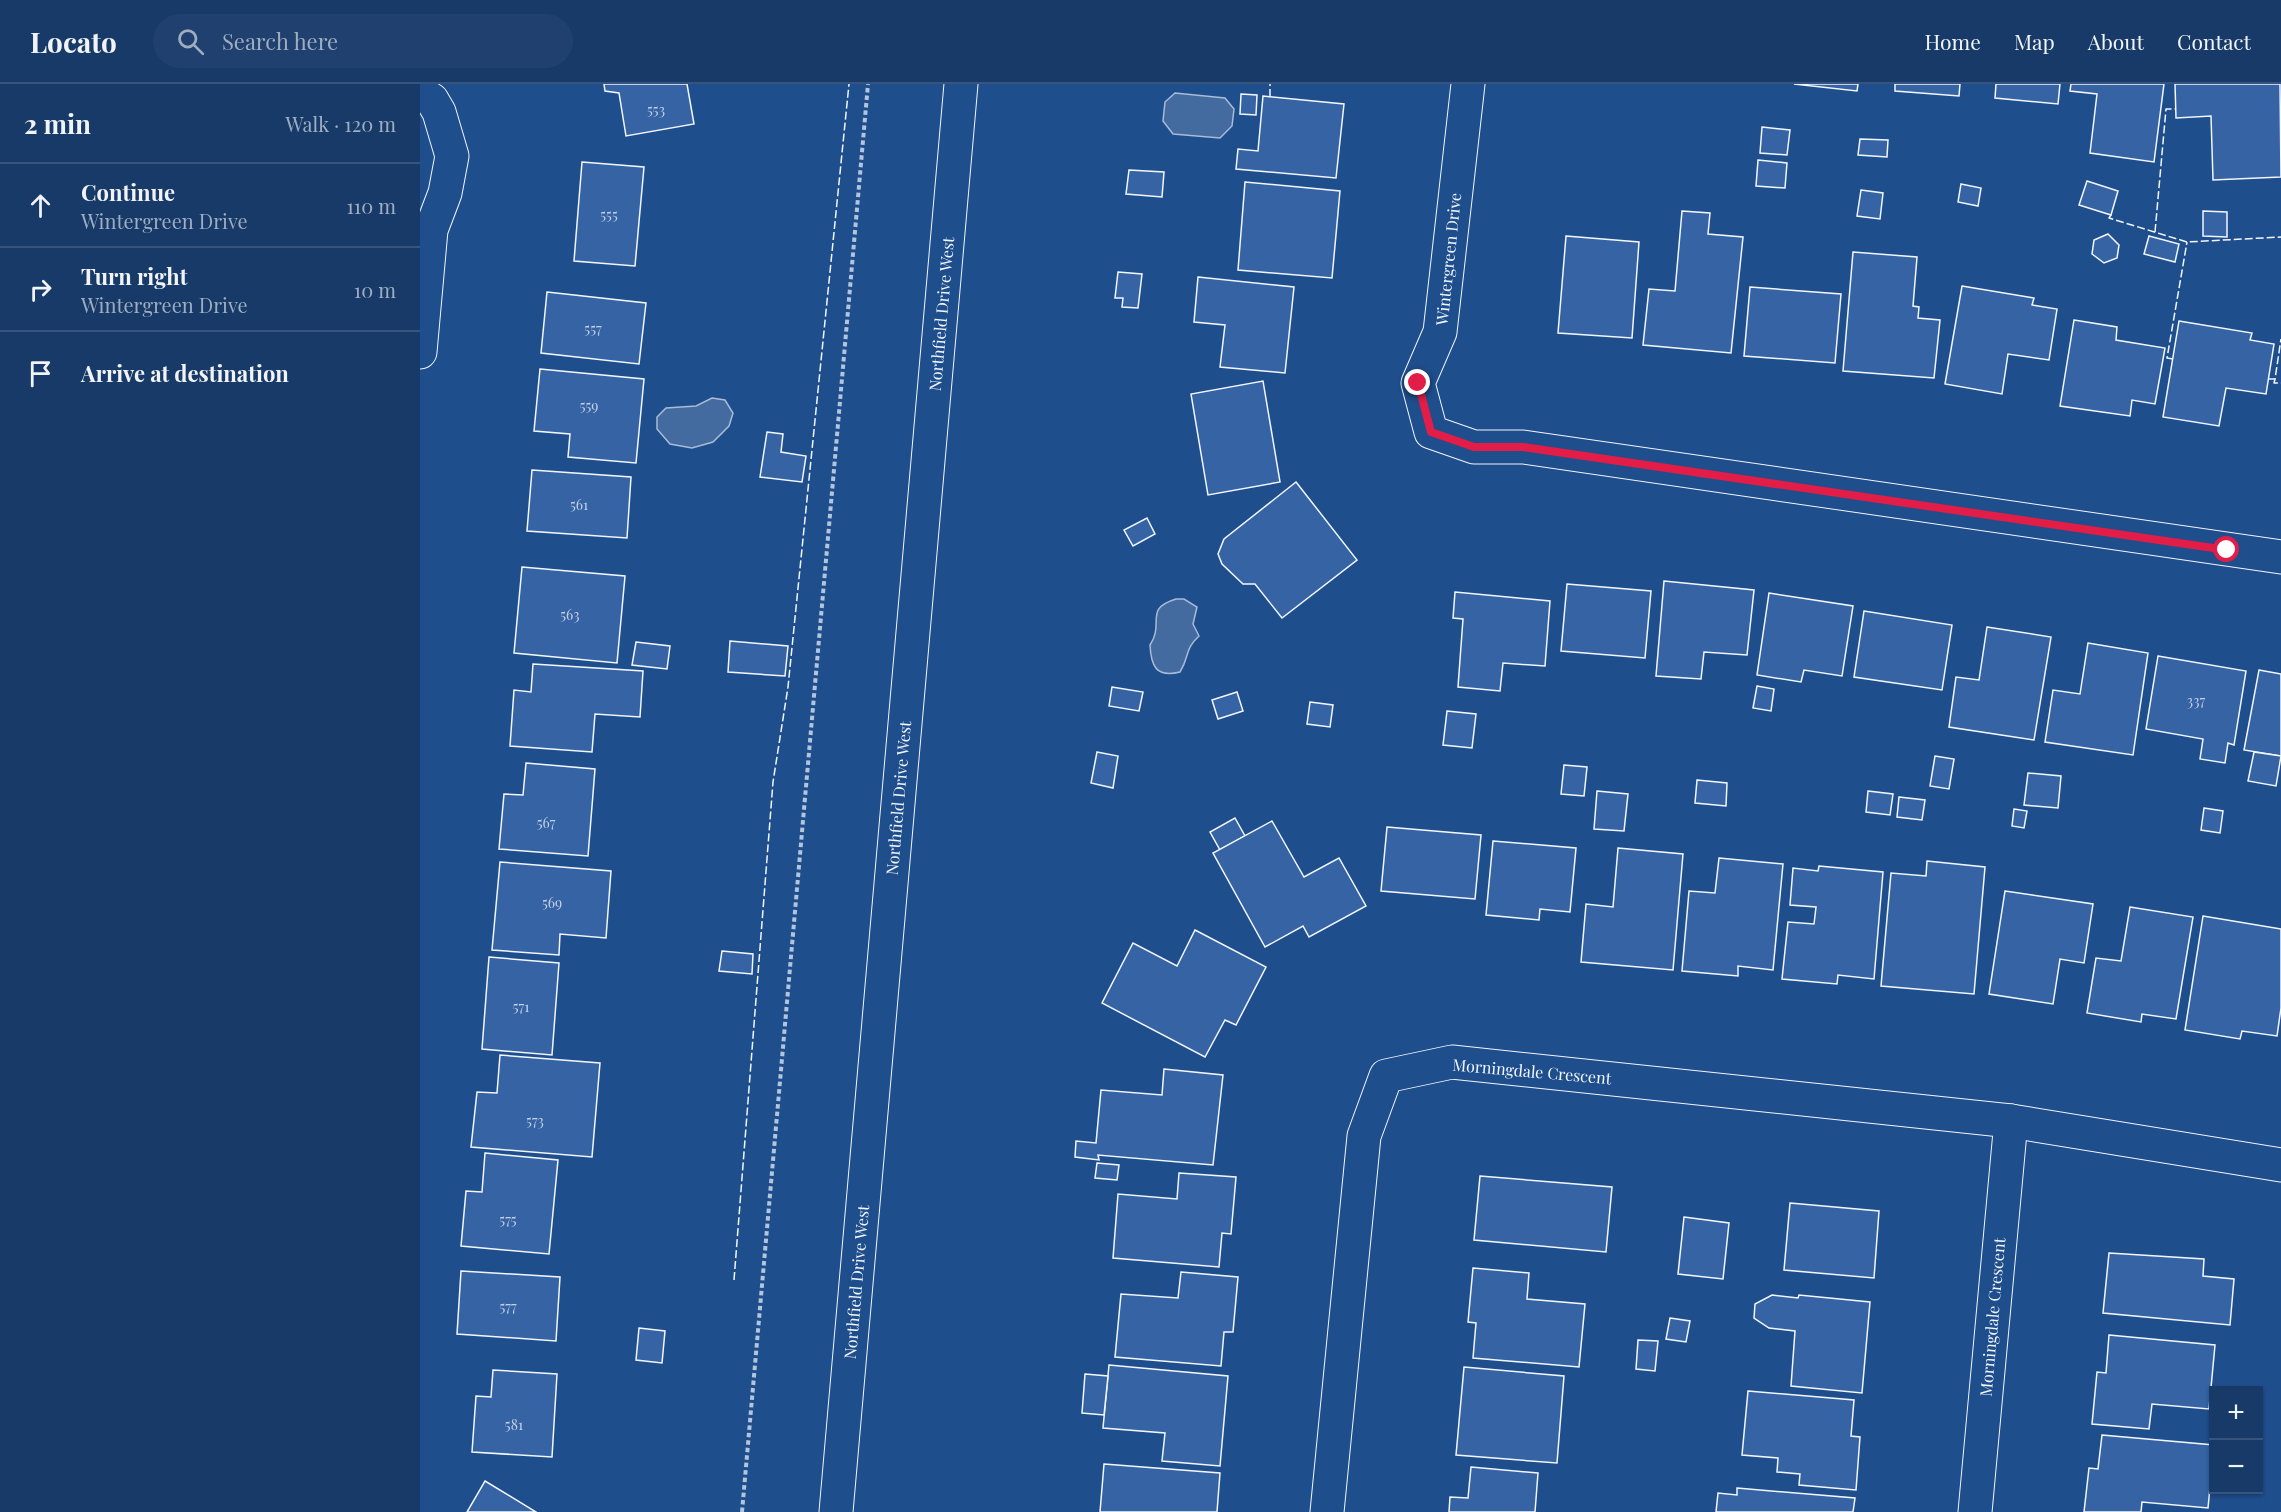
<!DOCTYPE html>
<html lang="en">
<head>
<meta charset="utf-8">
<style>
	body { margin:0; font-family:"Playfair Display",serif; background:#20416f; color:#f1f3f6 }
	.controls { position:absolute; right:18px; bottom:18px; display:grid; overflow:hidden; border-radius:0px; box-shadow:0 2px 4px #0004 }
	.controls button { width:54px; height:54px; display:grid; place-items:center; padding:0; border:0; border-bottom:2px solid #36547d; background:#173a69; color:#f1f3f6; font:30px sans-serif }
	.stop { position:absolute; width:18px; height:18px; margin:-14px; border:4px solid #e11d48; border-radius:50%; background:#fff }
	.stop.end { background:#e11d48; border-color:#fff; box-shadow:0 2px 6px #0008 }
	.list { margin:0; padding:0; list-style:none }
	h2 { display:flex; justify-content:space-between; align-items:center; height:78px; margin:0; padding:0 24px; font-size:26px }
	h2 small { font-size:20px; font-weight:400; color:#9eadc0 }
	.list li { display:grid; grid-template-columns:39px 1fr auto; gap:18px; align-items:center; box-sizing:border-box; height:84px; padding:0 24px; border-top:2px solid #36547d }
	.list b { display:block; font-size:22px; white-space:nowrap }
	.list p { margin:0; font-size:20px; white-space:nowrap; color:#9eadc0 }
	.list em { font-size:20px; font-style:normal; color:#9eadc0 }
	.icon { flex:none; width:33px; height:33px; fill:none; stroke:currentColor; stroke-width:2; stroke-linecap:round; stroke-linejoin:round }
	.map { position:relative; flex:none; width:1861px; height:1428px; overflow:hidden }
	header { display:flex; align-items:center; gap:36px; box-sizing:border-box; height:84px; padding:0 30px; background:#173a69; border-bottom:2px solid #36547d }
	header strong { font-size:28px }
	nav { display:flex; gap:33px; margin-inline-start:auto; font-size:21px }
	.search { width:420px; height:54px; background:#20416f; display:flex; align-items:center; gap:15px; box-sizing:border-box; padding:0 21px; border-radius:33px; color:#9eadc0; font-size:22px }
	main { display:flex }
	aside { flex:1; background:#173a69 }
	.map>svg:first-child { display:block }
</style>
</head>
<body>
<header>
<strong>Locato</strong>
<div class="search"><svg class="icon" aria-label="search" viewBox="0 0 24 24"><circle cx="10" cy="10" r="6"/><path d="M15 15l6 6"/></svg>Search here</div>
<nav><a>Home</a><a>Map</a><a>About</a><a>Contact</a></nav>
</header>
<main>
<aside>
<h2>2 min<small>Walk · 120 m</small></h2>
<ul class="list">
<li><svg class="icon" aria-label="ahead" viewBox="0 0 24 24"><path d="M12 20V5M6 11l6-6 6 6"/></svg><div><b>Continue</b><p>Wintergreen Drive</p></div><em>110 m</em></li>
<li><svg class="icon" aria-label="right" viewBox="0 0 24 24"><path d="M7 20v-9h11M14 6l5 5-5 5"/></svg><div><b>Turn right</b><p>Wintergreen Drive</p></div><em>10 m</em></li>
<li><svg class="icon" aria-label="arrive" viewBox="0 0 24 24"><path d="M6 21V4h12l-3 4 3 4H6"/></svg><div><b>Arrive at destination</b></div></li>
</ul>
</aside>
<div class="map">
<svg width="1861" height="1428" viewBox="0 0 1861 1428">
	<rect width="100%" height="100%" fill="#1f4e8c"/>
	<!-- water -->
	<g fill="#446ba0" stroke="#a8bbd7" stroke-width="1.5">
		<path d="M 755,9 L 805,14 L 814,25 L 812,42 L 800,54 L 753,50 L 743,37 L 745,18 Z"/>
		<path d="M 292,314 L 305,316 L 313,329 L 309,342 L 293,358 L 272,364 L 250,360 L 237,345 L 237,333 L 246,324 L 276,322 Z"/>
		<path d="M 756,515 L 764,515 L 777,523 L 773,540 L 779,552 C 764,566 770,572 760,588 C 736,594 731,582 730,561 C 745,539 723,525 756,515 Z"/>
	</g>
	<!-- building -->
	<g fill="#3563a3" stroke="#f2f6ff" stroke-width="1.5">
		<path d="M 184,0 L 267,0 L 274,40 L 206,52 L 199,9 L 185,7 Z"/>
		<path d="M 1374,0 L 1438,0 L 1437,7 Z"/>
		<path d="M 1475,0 L 1540,0 L 1539,12 L 1475,7 Z"/>
		<path d="M 1576,0 L 1640,0 L 1638,20 L 1575,14 Z"/>
		<path d="M 1651,0 L 1744,0 L 1734,78 L 1670,69 L 1677,10 L 1650,7 Z"/>
		<path d="M 1755,0 L 1860,0 L 1861,93 L 1793,96 L 1791,32 L 1756,34 Z"/>
		<path d="M 821,10 L 837,11 L 836,31 L 820,30 Z"/>
		<path d="M 843,12 L 924,20 L 916,94 L 816,85 L 818,65 L 838,67 Z"/>
		<path d="M 1342,43 L 1370,46 L 1367,71 L 1340,69 Z"/>
		<path d="M 1440,55 L 1468,56 L 1467,73 L 1438,71 Z"/>
		<path d="M 1338,76 L 1367,79 L 1365,104 L 1336,102 Z"/>
		<path d="M 162,78 L 224,83 L 215,182 L 154,177 Z"/>
		<path d="M 709,86 L 744,88 L 742,113 L 706,110 Z"/>
		<path d="M 1667,97 L 1698,107 L 1691,131 L 1659,121 Z"/>
		<path d="M 825,98 L 920,107 L 912,194 L 818,186 Z"/>
		<path d="M 1541,100 L 1561,104 L 1558,122 L 1538,118 Z"/>
		<path d="M 1441,106 L 1463,109 L 1460,135 L 1437,132 Z"/>
		<path d="M 1262,127 L 1290,129 L 1288,150 L 1323,153 L 1311,269 L 1223,261 L 1229,205 L 1255,207 Z"/>
		<path d="M 1783,127 L 1807,128 L 1807,153 L 1783,152 Z"/>
		<path d="M 1688,150 L 1699,161 L 1697,174 L 1684,179 L 1672,170 L 1674,156 Z"/>
		<path d="M 1146,152 L 1219,158 L 1212,254 L 1138,249 Z"/>
		<path d="M 1729,152 L 1759,160 L 1755,178 L 1724,170 Z"/>
		<path d="M 1433,168 L 1497,173 L 1493,222 L 1499,223 L 1498,234 L 1520,236 L 1514,294 L 1423,287 Z"/>
		<path d="M 698,188 L 722,190 L 718,224 L 702,223 L 703,214 L 695,214 Z"/>
		<path d="M 778,193 L 874,203 L 865,289 L 800,283 L 805,241 L 774,238 Z"/>
		<path d="M 1542,202 L 1614,214 L 1612,221 L 1637,225 L 1629,276 L 1588,270 L 1582,310 L 1525,300 Z"/>
		<path d="M 1330,203 L 1421,210 L 1415,279 L 1324,272 Z"/>
		<path d="M 127,208 L 226,219 L 219,280 L 121,269 Z"/>
		<path d="M 1654,236 L 1697,243 L 1696,256 L 1745,264 L 1735,320 L 1712,316 L 1710,332 L 1640,322 Z"/>
		<path d="M 1759,237 L 1832,249 L 1830,256 L 1854,260 L 1846,310 L 1806,304 L 1799,342 L 1743,333 Z"/>
		<path d="M 120,285 L 224,295 L 216,379 L 148,373 L 150,350 L 114,347 Z"/>
		<path d="M 843,297 L 860,398 L 788,411 L 771,310 Z"/>
		<path d="M 347,348 L 363,350 L 361,368 L 386,372 L 382,398 L 340,393 Z"/>
		<path d="M 112,386 L 211,393 L 207,454 L 107,447 Z"/>
		<path d="M 876,398 L 937,476 L 862,534 L 835,500 L 823,500 L 802,480 L 798,470 L 804,455 Z"/>
		<path d="M 727,434 L 735,450 L 713,462 L 704,446 Z"/>
		<path d="M 102,483 L 205,492 L 197,579 L 94,569 Z"/>
		<path d="M 1244,497 L 1334,506 L 1327,571 L 1284,568 L 1281,595 L 1236,592 Z"/>
		<path d="M 1147,500 L 1231,507 L 1225,574 L 1141,567 Z"/>
		<path d="M 1035,508 L 1130,517 L 1125,582 L 1083,579 L 1080,607 L 1038,603 L 1043,535 L 1033,534 Z"/>
		<path d="M 1349,509 L 1433,522 L 1422,592 L 1384,586 L 1381,598 L 1337,591 Z"/>
		<path d="M 1444,527 L 1532,541 L 1522,606 L 1434,593 Z"/>
		<path d="M 1567,543 L 1631,553 L 1614,656 L 1529,643 L 1536,593 L 1559,596 Z"/>
		<path d="M 310,557 L 368,562 L 365,592 L 308,588 Z"/>
		<path d="M 216,558 L 250,562 L 247,585 L 212,581 Z"/>
		<path d="M 1668,559 L 1728,569 L 1713,671 L 1625,658 L 1633,606 L 1660,610 Z"/>
		<path d="M 1738,572 L 1826,587 L 1814,661 L 1808,659 L 1805,679 L 1780,675 L 1783,655 L 1726,645 Z"/>
		<path d="M 113,580 L 223,587 L 220,633 L 175,630 L 172,668 L 90,662 L 94,606 L 111,608 Z"/>
		<path d="M 1839,586 L 1861,590 L 1861,672 L 1824,666 Z"/>
		<path d="M 1337,602 L 1354,605 L 1351,627 L 1333,624 Z"/>
		<path d="M 692,603 L 723,608 L 719,627 L 689,622 Z"/>
		<path d="M 817,608 L 823,627 L 798,635 L 792,616 Z"/>
		<path d="M 890,618 L 913,621 L 910,643 L 887,640 Z"/>
		<path d="M 1027,627 L 1056,630 L 1052,664 L 1023,661 Z"/>
		<path d="M 677,668 L 698,672 L 693,704 L 671,699 Z"/>
		<path d="M 1834,668 L 1861,672 L 1856,702 L 1828,697 Z"/>
		<path d="M 1515,672 L 1534,675 L 1529,705 L 1510,702 Z"/>
		<path d="M 106,679 L 175,685 L 168,772 L 79,765 L 84,710 L 103,711 Z"/>
		<path d="M 1144,681 L 1167,683 L 1164,712 L 1141,710 Z"/>
		<path d="M 1608,689 L 1641,692 L 1638,724 L 1604,721 Z"/>
		<path d="M 1277,696 L 1307,699 L 1306,722 L 1275,719 Z"/>
		<path d="M 1177,707 L 1208,710 L 1204,747 L 1174,745 Z"/>
		<path d="M 1448,707 L 1473,710 L 1470,731 L 1446,728 Z"/>
		<path d="M 1479,713 L 1505,716 L 1502,736 L 1477,733 Z"/>
		<path d="M 1784,724 L 1803,727 L 1800,749 L 1781,746 Z"/>
		<path d="M 1594,725 L 1607,727 L 1604,744 L 1592,742 Z"/>
		<path d="M 815,734 L 825,752 L 800,766 L 790,748 Z"/>
		<path d="M 852,737 L 884,793 L 919,774 L 946,822 L 889,853 L 883,842 L 845,863 L 793,769 Z"/>
		<path d="M 967,743 L 1061,751 L 1055,815 L 961,807 Z"/>
		<path d="M 1073,757 L 1156,764 L 1150,828 L 1120,825 L 1119,836 L 1066,831 Z"/>
		<path d="M 1198,764 L 1263,770 L 1253,886 L 1161,878 L 1166,820 L 1193,823 Z"/>
		<path d="M 1299,774 L 1363,780 L 1353,886 L 1318,882 L 1318,892 L 1262,887 L 1269,807 L 1295,809 Z"/>
		<path d="M 1507,777 L 1565,783 L 1554,910 L 1461,902 L 1471,789 L 1506,792 Z"/>
		<path d="M 80,778 L 191,787 L 186,854 L 140,850 L 139,871 L 72,866 Z"/>
		<path d="M 1399,782 L 1463,788 L 1454,895 L 1418,891 L 1417,900 L 1362,895 L 1368,838 L 1394,840 L 1396,823 L 1370,821 L 1373,784 L 1398,787 Z"/>
		<path d="M 1585,807 L 1673,820 L 1664,879 L 1640,875 L 1633,920 L 1569,910 Z"/>
		<path d="M 1710,823 L 1773,833 L 1756,935 L 1722,930 L 1721,938 L 1667,929 L 1676,874 L 1701,877 Z"/>
		<path d="M 1783,832 L 1861,845 L 1861,924 L 1857,952 L 1822,947 L 1820,955 L 1765,946 Z"/>
		<path d="M 775,846 L 846,883 L 816,941 L 805,936 L 785,973 L 682,919 L 713,859 L 757,882 Z"/>
		<path d="M 302,867 L 333,870 L 332,890 L 299,887 Z"/>
		<path d="M 69,873 L 139,879 L 132,971 L 62,965 Z"/>
		<path d="M 80,971 L 180,979 L 172,1073 L 51,1063 L 57,1008 L 77,1009 Z"/>
		<path d="M 744,985 L 803,991 L 793,1081 L 678,1071 L 679,1076 L 655,1073 L 656,1057 L 676,1059 L 681,1006 L 742,1011 Z"/>
		<path d="M 65,1069 L 138,1076 L 129,1170 L 41,1162 L 46,1107 L 62,1108 Z"/>
		<path d="M 677,1079 L 699,1081 L 697,1096 L 675,1094 Z"/>
		<path d="M 759,1089 L 816,1093 L 811,1150 L 802,1149 L 799,1183 L 693,1174 L 698,1110 L 757,1115 Z"/>
		<path d="M 1060,1092 L 1192,1103 L 1186,1168 L 1054,1156 Z"/>
		<path d="M 1370,1119 L 1459,1127 L 1454,1194 L 1364,1186 Z"/>
		<path d="M 1264,1133 L 1309,1139 L 1303,1195 L 1258,1190 Z"/>
		<path d="M 1689,1169 L 1784,1175 L 1783,1192 L 1814,1195 L 1810,1241 L 1683,1229 Z"/>
		<path d="M 1053,1184 L 1109,1189 L 1107,1215 L 1165,1220 L 1159,1283 L 1053,1274 L 1056,1239 L 1048,1238 Z"/>
		<path d="M 41,1187 L 140,1193 L 136,1257 L 37,1250 Z"/>
		<path d="M 761,1188 L 818,1193 L 813,1248 L 804,1248 L 801,1282 L 695,1273 L 701,1210 L 758,1214 Z"/>
		<path d="M 1352,1211 L 1378,1214 L 1379,1211 L 1450,1218 L 1442,1309 L 1371,1302 L 1375,1247 L 1349,1244 L 1334,1234 L 1335,1220 Z"/>
		<path d="M 1250,1234 L 1270,1237 L 1266,1258 L 1246,1255 Z"/>
		<path d="M 219,1244 L 245,1247 L 242,1279 L 216,1276 Z"/>
		<path d="M 1689,1251 L 1795,1261 L 1789,1325 L 1732,1320 L 1729,1345 L 1672,1340 L 1677,1288 L 1686,1289 Z"/>
		<path d="M 1218,1256 L 1238,1257 L 1235,1287 L 1216,1285 Z"/>
		<path d="M 689,1281 L 808,1292 L 800,1382 L 742,1377 L 745,1349 L 683,1344 Z"/>
		<path d="M 1044,1283 L 1144,1292 L 1137,1379 L 1036,1371 Z"/>
		<path d="M 73,1286 L 137,1290 L 132,1373 L 52,1368 L 56,1312 L 71,1313 Z"/>
		<path d="M 665,1290 L 688,1292 L 684,1331 L 662,1329 Z"/>
		<path d="M 1328,1307 L 1434,1316 L 1431,1352 L 1440,1353 L 1436,1406 L 1379,1401 L 1380,1390 L 1357,1388 L 1358,1374 L 1322,1371 Z"/>
		<path d="M 1682,1351 L 1794,1361 L 1788,1424 L 1722,1418 L 1721,1428 L 1664,1428 L 1669,1384 L 1678,1385 Z"/>
		<path d="M 684,1380 L 800,1389 L 797,1428 L 680,1428 Z"/>
		<path d="M 1051,1383 L 1118,1389 L 1115,1428 L 1029,1428 L 1030,1413 L 1048,1414 Z"/>
		<path d="M 65,1397 L 116,1428 L 47,1428 Z"/>
		<path d="M 1317,1404 L 1435,1414 L 1433,1428 L 1296,1428 L 1298,1409 L 1317,1411 Z"/>
	</g>
	<g fill="none" stroke-linecap="round" stroke-linejoin="round">
		<defs>
			<g id="minor">
				<path d="M 1048,0 L 1020,248 L 998,299 L 1011,348 L 1054,363 L 1103,363 L 1861,473"/>
				<path d="M 0,8 L 12,16 L 19,28 L 32,72 L 25,109 L 11,146 L 0,268"/>
				<path d="M 907,1428 L 944,1052 L 966,992 L 1032,978 L 1591,1037 L 1861,1081"/>
				<path d="M 1555,1428 L 1591,1037"/>
			</g>
			<path id="secondary" d="M 416,1428 L 541,0"/>
		</defs>
		<!-- minor casing -->
		<use href="#minor" stroke="#f2f6ff" stroke-width="35"/>
		<!-- secondary casing -->
		<use href="#secondary" stroke="#f2f6ff" stroke-width="35"/>
		<!-- path -->
		<path stroke="#b3c4dc" stroke-width="4" stroke-dasharray="4.5 3" stroke-linecap="butt" d="M 322,1428 L 448,0"/>
		<!-- minor -->
		<use href="#minor" stroke="#1f4e8c" stroke-width="33"/>
		<!-- secondary -->
		<use href="#secondary" stroke="#1f4e8c" stroke-width="33"/>
		<!-- fence -->
		<g stroke="#f2f6ff" stroke-width="1.5" stroke-dasharray="8 3" stroke-linecap="butt">
			<path d="M 850,13 L 850,0"/>
			<path d="M 1691,131 L 1689,134 L 1767,158 L 1861,153"/>
			<path d="M 1735,148 L 1746,25 L 1756,25"/>
			<path d="M 1753,275 L 1747,274 L 1767,158"/>
			<path d="M 1848,295 L 1855,295 L 1861,255"/>
			<path d="M 1855,295 L 1854,299 L 1861,299"/>
			<path d="M 314,1196 L 353,698 L 368,603 L 429,0"/>
		</g>
	</g>
	<g fill="none" stroke-linecap="round" stroke-linejoin="round">
		<!-- route -->
		<path stroke="#e11d48" stroke-width="8" d="M 998,299 L 1011,348 L 1054,363 L 1103,363 L 1807,466"/>
	</g>
	<g text-anchor="middle" dominant-baseline="central" stroke-width="4.5" stroke-linejoin="round" paint-order="stroke">
		<!-- number labels -->
		<g font-size="14" fill="#c3d1e8">
			<text x="236" y="25">553</text>
			<text x="189" y="130">555</text>
			<text x="173" y="244">557</text>
			<text x="169" y="321">559</text>
			<text x="159" y="420">561</text>
			<text x="150" y="530">563</text>
			<text x="1776" y="616">337</text>
			<text x="126" y="738">567</text>
			<text x="132" y="818">569</text>
			<text x="101" y="922">571</text>
			<text x="115" y="1036">573</text>
			<text x="88" y="1135">575</text>
			<text x="88" y="1222">577</text>
			<text x="94" y="1340">581</text>
		</g>
		<!-- street labels -->
		<g font-size="16" fill="#f2f6ff" stroke="#1f4e8c">
			<text transform="translate(1028 175) rotate(-84)">Wintergreen Drive</text>
			<text transform="translate(521 230) rotate(-85)">Northfield Drive West</text>
			<text transform="translate(478 714) rotate(-85)">Northfield Drive West</text>
			<text transform="translate(1112 987) rotate(5)">Morningdale Crescent</text>
			<text transform="translate(436 1198) rotate(-85)">Northfield Drive West</text>
			<text transform="translate(1572 1233) rotate(-85)">Morningdale Crescent</text>
		</g>
	</g>
</svg>
<div class="controls">
<button>+</button>
<button>−</button>
</div>
<div class="stop" style="left:1807px;top:466px"></div>
<div class="stop end" style="left:998px;top:299px"></div>
</div>
</main>
</body>
</html>
